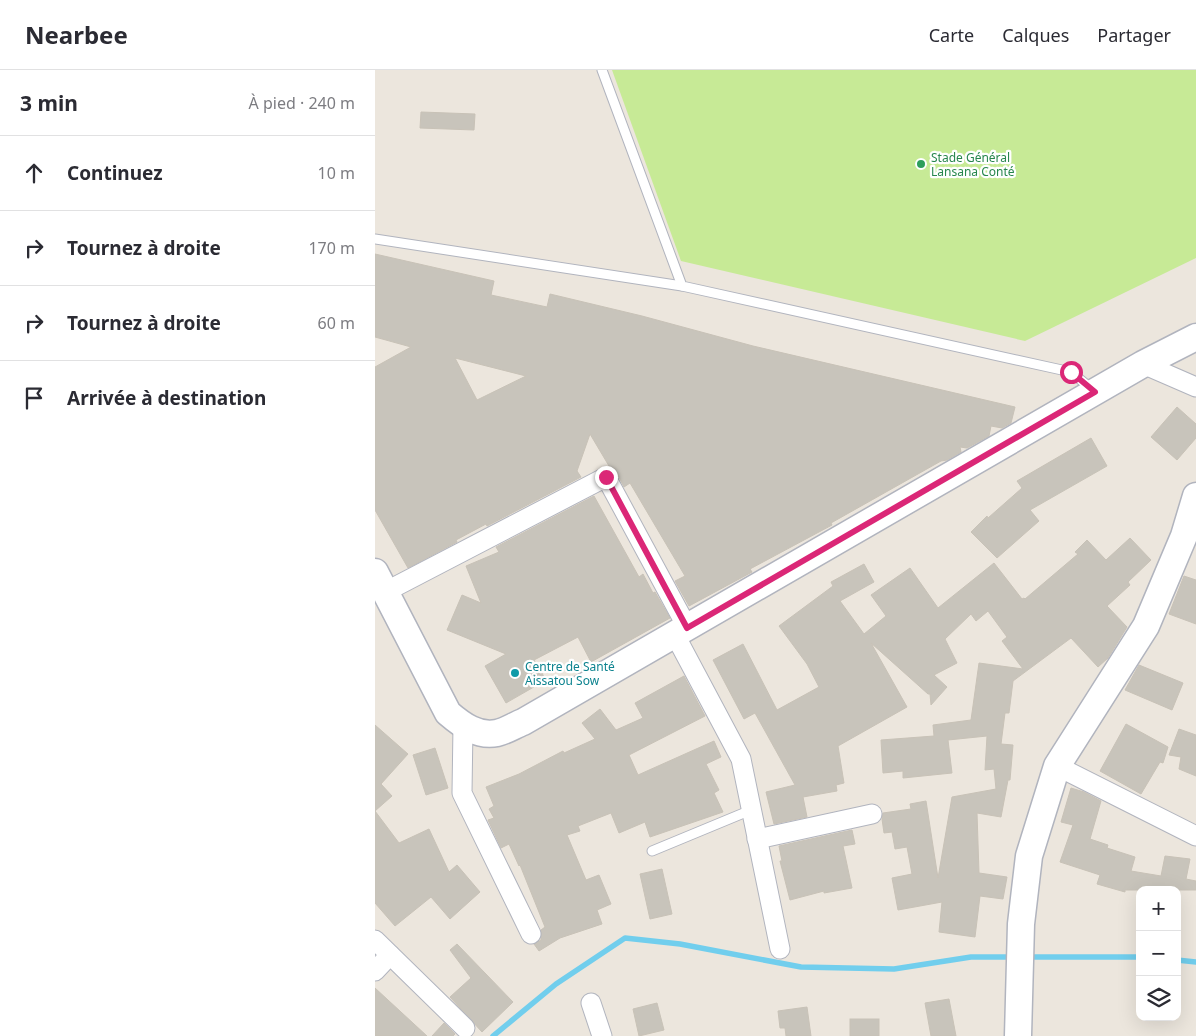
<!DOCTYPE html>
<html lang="fr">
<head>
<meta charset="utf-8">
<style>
	body { margin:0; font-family:"Noto Sans",sans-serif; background:#f7f7f7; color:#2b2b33 }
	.controls { position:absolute; right:15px; bottom:15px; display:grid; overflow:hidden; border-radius:10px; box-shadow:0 5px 20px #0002 }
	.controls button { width:45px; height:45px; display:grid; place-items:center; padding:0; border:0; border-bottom:1px solid #e1e1e2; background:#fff; color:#2b2b33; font:25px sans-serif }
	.stop { position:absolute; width:15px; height:15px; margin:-11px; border:4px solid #db2777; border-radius:50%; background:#fff }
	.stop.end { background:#db2777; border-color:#fff; box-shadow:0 1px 5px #0008 }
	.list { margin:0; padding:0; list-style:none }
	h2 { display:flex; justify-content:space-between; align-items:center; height:65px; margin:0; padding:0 20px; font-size:21px }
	h2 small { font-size:16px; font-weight:400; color:#7c7c81 }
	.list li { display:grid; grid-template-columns:32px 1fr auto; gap:15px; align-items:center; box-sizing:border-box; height:75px; padding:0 20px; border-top:1px solid #e1e1e2 }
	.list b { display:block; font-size:19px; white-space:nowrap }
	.list em { font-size:16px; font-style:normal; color:#7c7c81 }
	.icon { flex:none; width:28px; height:28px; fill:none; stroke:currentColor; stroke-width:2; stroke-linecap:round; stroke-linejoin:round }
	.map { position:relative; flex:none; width:821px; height:966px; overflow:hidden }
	header { display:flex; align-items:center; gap:30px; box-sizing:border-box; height:70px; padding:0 25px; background:#fff; border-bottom:1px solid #e1e1e2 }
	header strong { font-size:24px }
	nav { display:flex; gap:28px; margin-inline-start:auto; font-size:18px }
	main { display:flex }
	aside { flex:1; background:#fff }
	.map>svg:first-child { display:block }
</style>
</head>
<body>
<header>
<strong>Nearbee</strong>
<nav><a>Carte</a><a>Calques</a><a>Partager</a></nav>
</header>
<main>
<aside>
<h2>3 min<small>À pied · 240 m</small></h2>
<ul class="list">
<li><svg class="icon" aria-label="ahead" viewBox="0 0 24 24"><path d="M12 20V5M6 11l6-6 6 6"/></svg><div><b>Continuez</b></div><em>10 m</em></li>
<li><svg class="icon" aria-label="right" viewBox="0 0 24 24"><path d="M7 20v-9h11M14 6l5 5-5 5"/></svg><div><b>Tournez à droite</b></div><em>170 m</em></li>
<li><svg class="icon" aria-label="right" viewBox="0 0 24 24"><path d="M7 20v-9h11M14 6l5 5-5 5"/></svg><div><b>Tournez à droite</b></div><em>60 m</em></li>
<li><svg class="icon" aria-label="arrive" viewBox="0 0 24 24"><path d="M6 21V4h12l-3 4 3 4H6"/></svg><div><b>Arrivée à destination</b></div></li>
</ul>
</aside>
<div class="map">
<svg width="821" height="966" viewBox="0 0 821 966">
	<rect width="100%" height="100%" fill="#ece6dd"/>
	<!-- pitch -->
	<path fill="#c7ea96" d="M 237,0 L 821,0 L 821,188 L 650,271 L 306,191 Z"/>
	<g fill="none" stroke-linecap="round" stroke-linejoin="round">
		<!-- stream -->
		<g stroke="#71ceed" stroke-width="5.5">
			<path d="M 652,887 L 765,887"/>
			<path d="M 802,890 L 821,892"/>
			<path d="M 118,966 L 181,914 L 250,868 L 305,874 L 426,897 L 519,899 L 596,887 L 640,887"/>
		</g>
	</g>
	<!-- building -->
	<g fill="#c8c4bb" stroke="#c8c2b7" fill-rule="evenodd">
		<path d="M 46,42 L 100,44 L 99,60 L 45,58 Z"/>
		<path d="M 0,184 L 119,211 L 116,225 L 172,237 L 175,224 L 267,246 L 378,276 L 640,337 L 636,353 L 627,358 L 616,356 L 614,366 L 592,378 L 585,377 L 586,382 L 572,390 L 566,391 L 456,453 L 457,455 L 375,499 L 377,502 L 314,536 L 300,511 L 310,506 L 255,413 L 249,417 L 241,401 L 234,396 L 215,364 L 202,401 L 206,407 L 112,456 L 111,454 L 81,470 L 82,472 L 33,498 L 0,440 L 0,297 L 36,277 L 0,267 ZM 80,288 L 151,306 L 102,330 Z"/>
		<path d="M 802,337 L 821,354 L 821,368 L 802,390 L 776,367 Z"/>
		<path d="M 716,368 L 732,396 L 655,440 L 664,451 L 622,488 L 596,462 L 612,446 L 613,448 L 647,418 L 642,411 Z"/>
		<path d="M 219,426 L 264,507 L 268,504 L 278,523 L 280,522 L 295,548 L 216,592 L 203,567 L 159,590 L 171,610 L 131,633 L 110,596 L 131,584 L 72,560 L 87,525 L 106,533 L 91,496 L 124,482 L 121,477 Z"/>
		<path d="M 755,468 L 776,490 L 753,512 L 755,515 L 732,536 L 752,557 L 733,588 L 723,597 L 696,568 L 638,611 L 634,643 L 630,643 L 626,674 L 638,675 L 635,710 L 633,710 L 626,747 L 602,743 L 604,803 L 632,807 L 628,829 L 605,826 L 600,867 L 564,862 L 567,832 L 523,840 L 517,808 L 537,804 L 532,777 L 520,779 L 517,762 L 509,763 L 507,749 L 508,743 L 536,739 L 535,734 L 551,731 L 563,808 L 577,727 L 621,719 L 619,699 L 610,700 L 612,666 L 573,670 L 577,703 L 528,708 L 528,701 L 508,703 L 506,670 L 559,666 L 558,655 L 596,650 L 604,593 L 648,599 L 627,571 L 632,567 L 613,541 L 601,551 L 596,544 L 570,569 L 582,593 L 559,605 L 572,617 L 556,635 L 555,624 L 553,624 L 496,573 L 532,637 L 463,676 L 469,713 L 461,715 L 462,721 L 428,727 L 432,747 L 399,754 L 391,722 L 420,715 L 380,643 L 369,649 L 338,590 L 368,574 L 402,640 L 444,617 L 432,594 L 404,556 L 458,516 L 456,512 L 489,494 L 499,512 L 465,531 L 489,564 L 511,546 L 496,525 L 535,498 L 563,538 L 619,493 L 647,529 L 649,528 L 650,529 L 703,484 L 700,482 L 712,470 L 731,490 Z"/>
		<path d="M 809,506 L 821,510 L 821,554 L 794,544 Z"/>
		<path d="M 764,595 L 808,613 L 797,640 L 750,620 Z"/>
		<path d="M 309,606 L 330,646 L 254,685 L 263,705 L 339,671 L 346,687 L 331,694 L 344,720 L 339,723 L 348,742 L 275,767 L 270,752 L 244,763 L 236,743 L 203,756 L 205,761 L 192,765 L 211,810 L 224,805 L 236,834 L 222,840 L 227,854 L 185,868 L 164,881 L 159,874 L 166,870 L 166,860 L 170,857 L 145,795 L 144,796 L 134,774 L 126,778 L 113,750 L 119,748 L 114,739 L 119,736 L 111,717 L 144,704 L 188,681 L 189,683 L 220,669 L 207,653 L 225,639 L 241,660 L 268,648 L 260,633 Z"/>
		<path d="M 751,654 L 793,677 L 788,693 L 785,692 L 766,724 L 725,701 Z"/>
		<path d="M 0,655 L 33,684 L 6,714 L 17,726 L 0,741 L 24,773 L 54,759 L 74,802 L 82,795 L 105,822 L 75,849 L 56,827 L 20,856 L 0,833 Z"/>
		<path d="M 804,659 L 821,665 L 821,706 L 804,699 L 806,687 L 794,685 Z"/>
		<path d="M 60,678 L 73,718 L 51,725 L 38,685 Z"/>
		<path d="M 696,718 L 709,722 L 726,731 L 715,769 L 733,775 L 732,778 L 760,787 L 756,801 L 786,806 L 790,786 L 815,789 L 811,809 L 821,811 L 821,820 L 750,820 L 750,822 L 722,814 L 725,805 L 685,792 L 698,755 L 686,752 Z"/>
		<path d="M 477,760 L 480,774 L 468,776 L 477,818 L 449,823 L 449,821 L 415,830 L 405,791 L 407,791 L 404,776 Z"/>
		<path d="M 287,799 L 297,844 L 275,849 L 265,804 Z"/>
		<path d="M 82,874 L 138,932 L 107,962 L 75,927 L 96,908 L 75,880 Z"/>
		<path d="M 0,918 L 52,966 L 0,966 Z"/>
		<path d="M 574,929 L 581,966 L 556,966 L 550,933 Z"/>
		<path d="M 282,933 L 289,960 L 264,966 L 258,939 Z"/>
		<path d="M 432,937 L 436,966 L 411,966 L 410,958 L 405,958 L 403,941 Z"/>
		<rect x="475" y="949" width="29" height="17"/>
		<path d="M 69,953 L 80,964 L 78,966 L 57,966 Z"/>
	</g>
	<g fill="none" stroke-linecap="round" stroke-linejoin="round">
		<defs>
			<g id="lane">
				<path d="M 227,0 L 307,216 L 696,302 L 718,320"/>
				<path d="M 0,169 L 307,216"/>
				<path d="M 277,781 L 376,740"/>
			</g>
			<g id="street">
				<path d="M 768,294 L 821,317"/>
				<path d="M 10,522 L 231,407 L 312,557"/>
				<path d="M 300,565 L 366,689 L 405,879"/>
				<path d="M 88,656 L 87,723 L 156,864"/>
				<path d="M 682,696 L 821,766"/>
				<path d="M 382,769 L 497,744"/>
				<path d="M 0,870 L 90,958"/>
				<path d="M 0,901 L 15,885"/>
				<path d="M 216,933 L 227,966"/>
			</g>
			<g id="secondary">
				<path d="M 0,502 L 73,643 C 87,655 103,667 122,663 C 131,661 140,655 148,652 L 768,294 L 821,267"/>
				<path d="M 643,966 L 646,854 L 654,786 L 682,696 L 771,556 L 809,466 L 821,426"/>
			</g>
		</defs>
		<!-- lane casing -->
		<use href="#lane" stroke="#b1b4be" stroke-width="11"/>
		<!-- street casing -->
		<use href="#street" stroke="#b1b4be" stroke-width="21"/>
		<!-- secondary casing -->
		<use href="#secondary" stroke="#b1b4be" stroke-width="29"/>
		<!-- lane -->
		<use href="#lane" stroke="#fff" stroke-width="9"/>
		<!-- street -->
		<use href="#street" stroke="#fff" stroke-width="19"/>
		<!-- secondary -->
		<use href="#secondary" stroke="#fff" stroke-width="26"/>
	</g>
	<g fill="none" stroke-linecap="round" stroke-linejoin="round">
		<!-- route -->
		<path stroke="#db2777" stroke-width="6" d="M 231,407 L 312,558 L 720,322 L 696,302"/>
	</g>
	<!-- markers -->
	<circle fill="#2e9e5b" stroke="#fff" stroke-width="2" cx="546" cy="94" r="5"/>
	<circle fill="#0f9aa8" stroke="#fff" stroke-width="2" cx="140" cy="603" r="5"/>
	<g text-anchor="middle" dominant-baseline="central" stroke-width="4.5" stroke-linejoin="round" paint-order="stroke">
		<!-- leisure labels -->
		<g font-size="12" fill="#27864d" stroke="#fff" text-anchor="start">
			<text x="556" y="87">Stade Général<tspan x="556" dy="14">Lansana Conté</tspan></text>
		</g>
		<!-- culture labels -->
		<g font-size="12" fill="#0d838f" stroke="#fff" text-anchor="start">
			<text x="150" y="596">Centre de Santé<tspan x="150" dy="14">Aissatou Sow</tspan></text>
		</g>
	</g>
</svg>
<div class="controls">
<button>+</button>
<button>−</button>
<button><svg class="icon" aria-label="layers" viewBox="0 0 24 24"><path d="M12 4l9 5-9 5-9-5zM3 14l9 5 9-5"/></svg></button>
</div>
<div class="stop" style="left:696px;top:302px"></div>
<div class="stop end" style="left:231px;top:407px"></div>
</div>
</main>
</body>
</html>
